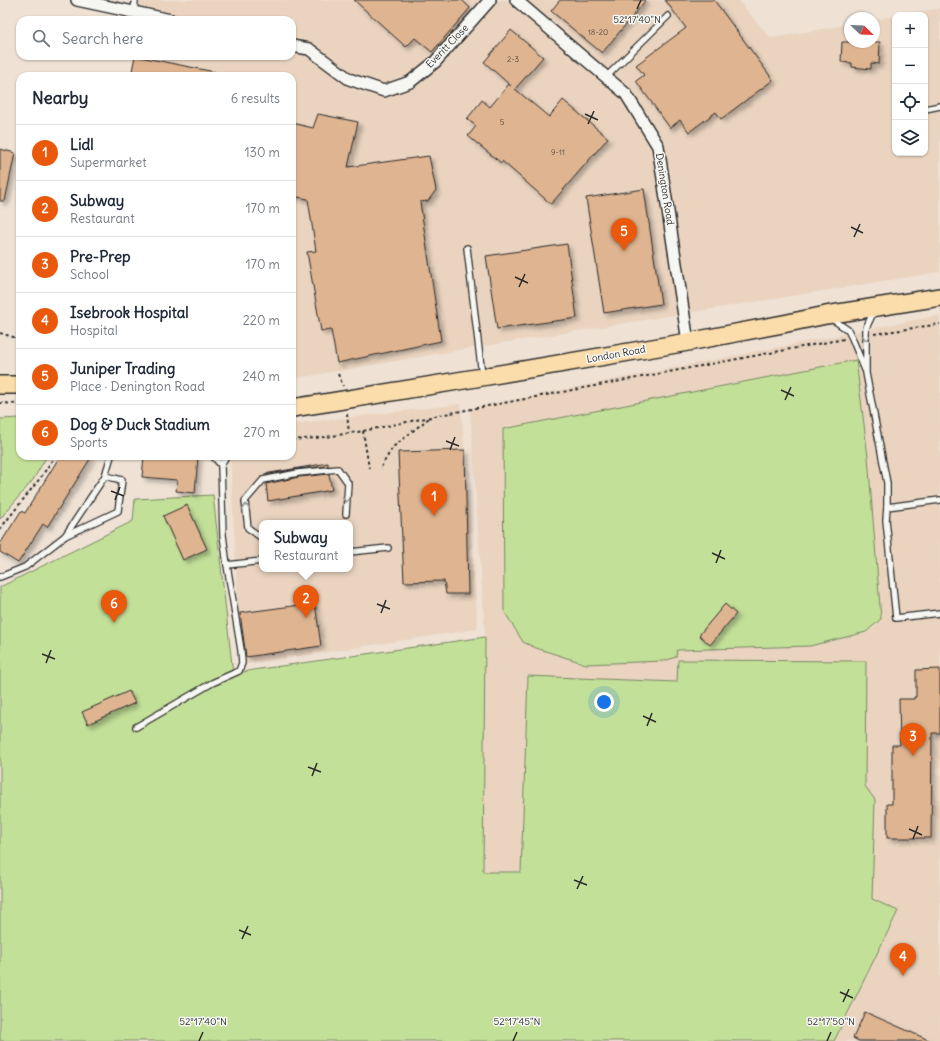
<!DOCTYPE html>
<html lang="en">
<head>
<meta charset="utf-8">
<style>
	body { margin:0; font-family:Delius,sans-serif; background:#f6f6f7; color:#1f2937 }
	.controls { position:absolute; right:12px; top:12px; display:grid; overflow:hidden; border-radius:8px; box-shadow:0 1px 3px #0004 }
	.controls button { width:36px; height:36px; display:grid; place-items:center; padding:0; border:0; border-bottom:1px solid #e0e1e3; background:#fff; color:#1f2937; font:20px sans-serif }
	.compass { position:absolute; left:844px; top:12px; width:36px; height:36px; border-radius:50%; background:#fff; box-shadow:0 1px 3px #0004; rotate:113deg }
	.you { position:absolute; left:604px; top:702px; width:14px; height:14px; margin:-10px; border:3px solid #fff; border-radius:50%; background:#1a73e8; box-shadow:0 0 0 6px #1a73e833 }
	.badge { display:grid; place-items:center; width:26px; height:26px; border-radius:50%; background:#ea580c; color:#fff; font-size:13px; font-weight:700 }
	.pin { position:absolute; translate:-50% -33px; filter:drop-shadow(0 1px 2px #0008) }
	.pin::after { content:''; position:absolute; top:21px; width:14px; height:12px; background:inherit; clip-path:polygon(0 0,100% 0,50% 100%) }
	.popup { position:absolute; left:259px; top:520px; width:94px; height:52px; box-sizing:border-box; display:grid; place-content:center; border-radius:8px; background:#fff; filter:drop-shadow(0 1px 3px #0005); font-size:13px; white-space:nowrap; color:#747a83 }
	.popup b { font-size:15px; color:#1f2937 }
	.popup::after { content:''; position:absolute; left:50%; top:100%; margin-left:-8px; border:8px solid transparent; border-top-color:#fff }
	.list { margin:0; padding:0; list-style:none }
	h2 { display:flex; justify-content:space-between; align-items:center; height:52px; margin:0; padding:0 16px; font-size:17px }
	h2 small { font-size:13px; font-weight:400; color:#747a83 }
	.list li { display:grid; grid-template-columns:26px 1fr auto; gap:12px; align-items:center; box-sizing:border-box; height:56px; padding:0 16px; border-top:1px solid #e0e1e3 }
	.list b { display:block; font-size:15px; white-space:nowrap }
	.list p { margin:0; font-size:13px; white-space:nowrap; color:#747a83 }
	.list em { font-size:13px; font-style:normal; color:#747a83 }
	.icon { flex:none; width:22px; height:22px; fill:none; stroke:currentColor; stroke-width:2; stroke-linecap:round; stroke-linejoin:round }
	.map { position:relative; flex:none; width:940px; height:1041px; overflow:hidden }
	.search { position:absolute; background:#fff; box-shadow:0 1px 3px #0004; left:16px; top:16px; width:280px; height:44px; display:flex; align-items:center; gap:10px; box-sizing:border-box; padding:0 14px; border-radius:12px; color:#747a83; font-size:15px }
	.panel { position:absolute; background:#fff; box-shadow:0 1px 3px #0004; left:16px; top:72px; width:280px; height:388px; border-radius:12px }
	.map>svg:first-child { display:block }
</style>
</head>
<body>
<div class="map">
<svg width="940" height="1041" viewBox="0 0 940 1041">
	<defs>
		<filter id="shadow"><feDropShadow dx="3.5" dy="3.5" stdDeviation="2" flood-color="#0004"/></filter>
	</defs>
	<rect width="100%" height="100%" fill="#efe2d5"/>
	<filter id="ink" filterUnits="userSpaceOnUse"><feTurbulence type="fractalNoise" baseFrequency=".025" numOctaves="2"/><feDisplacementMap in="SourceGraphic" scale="8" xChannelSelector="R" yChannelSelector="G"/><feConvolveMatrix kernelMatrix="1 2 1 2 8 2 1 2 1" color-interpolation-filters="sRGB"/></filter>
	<g filter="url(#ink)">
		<!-- built -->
		<g fill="#ead4c0" fill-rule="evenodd">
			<path d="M 137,0 L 738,0 L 771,38 L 850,24 L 850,42 L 874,42 L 874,19 L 895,16 L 895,153 L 925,153 L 925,15 L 899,15 L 940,8 L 940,272 L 478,347 L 292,379 L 292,76 L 131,76 L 135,56 L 292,56 L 292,20 L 140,20 Z"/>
			<path d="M 940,315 L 940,1041 L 479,1041 L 485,637 L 470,408 Z"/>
			<path d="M 461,404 L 478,629 L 241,665 L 230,456 L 292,456 L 292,424 ZM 262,523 L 350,523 L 350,569 L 262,569 Z"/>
		</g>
		<!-- green -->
		<g fill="#c3e098" stroke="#778662">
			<path d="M 856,360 L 868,457 L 881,619 L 866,632 L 810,646 L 677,650 L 676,657 L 664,661 L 586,664 L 536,648 L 523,642 L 504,611 L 503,429 Z"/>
			<path d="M 20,418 L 20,456 L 47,456 L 33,480 L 0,519 L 0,419 Z"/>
			<path d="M 213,495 L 233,674 L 253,670 L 485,637 L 483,872 L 521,872 L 528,676 L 677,682 L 678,660 L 866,661 L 865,786 L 875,800 L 872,899 L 898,911 L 834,1041 L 0,1041 L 0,587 L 133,521 L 135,499 Z"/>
		</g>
		<!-- building -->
		<g fill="#dfb490" stroke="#2b2b2b" filter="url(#shadow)">
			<path d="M 354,0 L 462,0 L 470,8 L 432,52 L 415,38 L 406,47 Z"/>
			<path d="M 560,0 L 646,0 L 602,53 L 551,11 Z"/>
			<path d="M 665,0 L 714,0 L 773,80 L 721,119 L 716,112 L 689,132 L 680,120 L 670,128 L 636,81 L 644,75 L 636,65 L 686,28 Z"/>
			<path d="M 511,30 L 543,57 L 515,89 L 549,117 L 563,100 L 608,138 L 551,204 L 502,161 L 501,163 L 468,136 L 476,126 L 467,119 L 482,100 L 490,107 L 509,84 L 511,86 L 484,62 Z"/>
			<path d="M 842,42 L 880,42 L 879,64 L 871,63 L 871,69 L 852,67 L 852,63 L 841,62 Z"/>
			<path d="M 135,56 L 215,72 L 214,76 L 131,76 Z"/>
			<path d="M 318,114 L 358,122 L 348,167 L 429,156 L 436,190 L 428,201 L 420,202 L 441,341 L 337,363 L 331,330 L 321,331 L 307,252 L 316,251 L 308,199 L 292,196 L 292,123 L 313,128 Z"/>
			<path d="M 0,149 L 15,153 L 5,201 L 0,201 Z"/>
			<path d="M 644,189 L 661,304 L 604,313 L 586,198 Z"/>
			<path d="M 567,244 L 577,318 L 497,329 L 486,256 Z"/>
			<path d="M 465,450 L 468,594 L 446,594 L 444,581 L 404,582 L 398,452 Z"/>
			<path d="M 60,456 L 92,456 L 47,527 L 43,524 L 18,563 L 0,552 L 0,544 L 21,511 L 25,513 Z"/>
			<path d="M 144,456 L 198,456 L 195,493 L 176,491 L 177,480 L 142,477 Z"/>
			<path d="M 328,463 L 328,466 L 297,469 L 264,475 L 264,474 Z"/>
			<path d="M 329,474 L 332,490 L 268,501 L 266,484 L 299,477 Z"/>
			<path d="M 187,505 L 207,549 L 183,560 L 163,516 Z"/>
			<path d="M 315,603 L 321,646 L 246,657 L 240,613 Z"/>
			<path d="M 725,604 L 736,614 L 710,645 L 699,635 Z"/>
			<path d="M 940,669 L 940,733 L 932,733 L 931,838 L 887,838 L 887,804 L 892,804 L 892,745 L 900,745 L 899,699 L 914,699 L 914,697 L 916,697 L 916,670 Z"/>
			<path d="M 129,691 L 135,703 L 88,724 L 82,712 Z"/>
			<path d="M 865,1012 L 931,1041 L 859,1041 L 853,1038 Z"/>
		</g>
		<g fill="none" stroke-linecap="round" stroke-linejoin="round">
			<defs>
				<g id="lane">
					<path d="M 134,12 L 135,0"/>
					<path d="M 606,77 L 668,16"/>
					<path d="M 925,109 L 940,106"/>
					<path d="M 467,248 L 482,375"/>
					<path d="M 874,311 L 866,328 L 866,373 L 887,483 L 887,507 L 886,520 L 896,618 L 940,613"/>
					<path d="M 832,319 L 848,330 L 852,338 L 865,370"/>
					<path d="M 213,456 L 221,465"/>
					<path d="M 226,456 L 221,465 L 223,535 L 227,565 L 262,561"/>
					<path d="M 887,507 L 940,500"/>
					<path d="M 65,536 L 118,511 L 122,480 L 105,476"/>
					<path d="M 262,538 L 248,528 L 245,501 L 263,480 L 298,473 L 338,469 L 348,483 L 346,514"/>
					<path d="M 350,552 L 388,548"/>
					<path d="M 0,577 L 25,567 L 65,536 L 105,476 L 111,456"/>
					<path d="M 136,727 L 212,683 L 239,671 L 242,663 L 241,650 L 227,565"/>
				</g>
				<g id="street">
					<path d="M 77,0 L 171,20"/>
					<path d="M 516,0 L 626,94 L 658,146 L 688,342"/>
					<path d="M 292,46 L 309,49 L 349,79 L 384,91 L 410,82 L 435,62 L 490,0"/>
				</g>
				<g id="primary">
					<path d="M 0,385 L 20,385"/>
					<path d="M 292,408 L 331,402 L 482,377 L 688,342 L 783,324 L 826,315 L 940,297"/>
				</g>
			</defs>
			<!-- lane casing -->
			<use href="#lane" stroke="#2b2b2b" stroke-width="8"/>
			<!-- street casing -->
			<use href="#street" stroke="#2b2b2b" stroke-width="14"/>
			<!-- primary casing -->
			<use href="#primary" stroke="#2b2b2b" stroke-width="20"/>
			<!-- path -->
			<g stroke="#2b2b2b" stroke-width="2" stroke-dasharray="3 3" stroke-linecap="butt">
				<path d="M 0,333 L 20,339"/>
				<path d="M 874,334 L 940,324"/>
				<path d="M 338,374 L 343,386"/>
				<path d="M 0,403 L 20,404"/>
				<path d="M 347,414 L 349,433"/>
				<path d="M 363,431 L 369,468"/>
				<path d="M 292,440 L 326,437 L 363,431 L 445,414 L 844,339"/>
				<path d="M 381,467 L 393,447 L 429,418"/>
				<path d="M 0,529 L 41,477 L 55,456"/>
			</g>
			<!-- lane -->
			<use href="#lane" stroke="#f6f6f2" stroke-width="5.5"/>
			<!-- street -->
			<use href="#street" stroke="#f6f6f2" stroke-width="11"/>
			<!-- primary -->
			<use href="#primary" stroke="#fbddab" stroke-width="17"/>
		</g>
		<!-- one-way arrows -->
		<defs><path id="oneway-chevron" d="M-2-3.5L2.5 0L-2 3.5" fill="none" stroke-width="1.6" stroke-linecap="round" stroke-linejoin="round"/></defs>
		<g stroke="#90908e">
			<use href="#oneway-chevron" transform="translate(866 338) rotate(90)"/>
			<use href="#oneway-chevron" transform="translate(346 500) rotate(94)"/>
			<use href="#oneway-chevron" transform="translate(246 507) rotate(-94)"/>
		</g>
	</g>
	<!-- ticks -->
	<path fill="none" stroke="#2b2b2b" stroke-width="1.5" d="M 637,9 L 641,0M 585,114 L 598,120M 588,124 L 594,111M 851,227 L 863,233M 854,237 L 860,224M 515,277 L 528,283M 519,287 L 525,274M 781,390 L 794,396M 785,400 L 791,387M 446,441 L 459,446M 450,450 L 455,437M 111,491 L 124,496M 115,500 L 120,487M 712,553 L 725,559M 716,563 L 721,550M 377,604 L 390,609M 381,613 L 386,600M 42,654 L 55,659M 46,663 L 51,650M 643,716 L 656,722M 647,726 L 652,713M 308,767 L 321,772M 312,776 L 317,763M 909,829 L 922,835M 913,839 L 918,826M 574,880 L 587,885M 577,889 L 583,876M 239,930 L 251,935M 242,939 L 248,926M 840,992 L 853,998M 843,1002 L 849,989M 199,1041 L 203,1032M 513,1041 L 517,1032M 827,1041 L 831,1032"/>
	<g text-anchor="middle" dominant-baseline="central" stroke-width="3" stroke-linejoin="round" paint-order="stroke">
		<!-- number labels -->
		<g font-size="8" fill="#584d44">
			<text x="598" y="32">18-20</text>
			<text x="513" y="59">2-3</text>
			<text x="502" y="122">5</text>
			<text x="558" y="152">9-11</text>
		</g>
		<!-- street labels -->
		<g font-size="10" fill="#2b2b2b" stroke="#f6f6f2">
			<text transform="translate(447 46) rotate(-46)">Everitt Close</text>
			<text transform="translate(665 189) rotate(81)">Denington Road</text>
			<text transform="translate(616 354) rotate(-10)">London Road</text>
		</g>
	</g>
	<g font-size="10" text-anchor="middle" fill="#2b2b2b" stroke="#f6f6f2" stroke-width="3" stroke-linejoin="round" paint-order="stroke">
		<text x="637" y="23">52°17'40"N</text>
		<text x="203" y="1025">52°17'40"N</text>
		<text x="517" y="1025">52°17'45"N</text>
		<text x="831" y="1025">52°17'50"N</text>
	</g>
</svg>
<div class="controls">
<button>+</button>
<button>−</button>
<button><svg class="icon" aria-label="locate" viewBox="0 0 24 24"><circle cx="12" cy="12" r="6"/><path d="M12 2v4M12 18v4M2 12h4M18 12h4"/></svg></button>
<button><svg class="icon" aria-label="layers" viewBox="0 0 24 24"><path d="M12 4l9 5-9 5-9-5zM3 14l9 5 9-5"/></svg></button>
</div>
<svg class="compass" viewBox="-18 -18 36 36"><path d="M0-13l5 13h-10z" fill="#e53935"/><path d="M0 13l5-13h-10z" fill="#747a83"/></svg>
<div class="you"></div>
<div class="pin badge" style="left:434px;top:516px">1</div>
<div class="pin badge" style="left:306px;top:618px">2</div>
<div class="popup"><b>Subway</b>Restaurant</div>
<div class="pin badge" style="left:913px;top:756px">3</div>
<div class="pin badge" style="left:903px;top:976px">4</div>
<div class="pin badge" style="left:624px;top:251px">5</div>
<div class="pin badge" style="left:114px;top:623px">6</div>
<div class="search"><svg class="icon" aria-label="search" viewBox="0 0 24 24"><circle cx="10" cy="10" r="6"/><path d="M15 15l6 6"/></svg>Search here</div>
<section class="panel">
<h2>Nearby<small>6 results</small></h2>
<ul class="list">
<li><span class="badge">1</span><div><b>Lidl</b><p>Supermarket</p></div><em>130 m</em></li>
<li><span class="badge">2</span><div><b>Subway</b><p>Restaurant</p></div><em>170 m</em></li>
<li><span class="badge">3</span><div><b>Pre-Prep</b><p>School</p></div><em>170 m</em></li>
<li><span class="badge">4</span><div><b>Isebrook Hospital</b><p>Hospital</p></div><em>220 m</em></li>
<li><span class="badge">5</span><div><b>Juniper Trading</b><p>Place · Denington Road</p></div><em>240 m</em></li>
<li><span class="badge">6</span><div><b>Dog &amp; Duck Stadium</b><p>Sports</p></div><em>270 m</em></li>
</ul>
</section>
</div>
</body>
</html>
